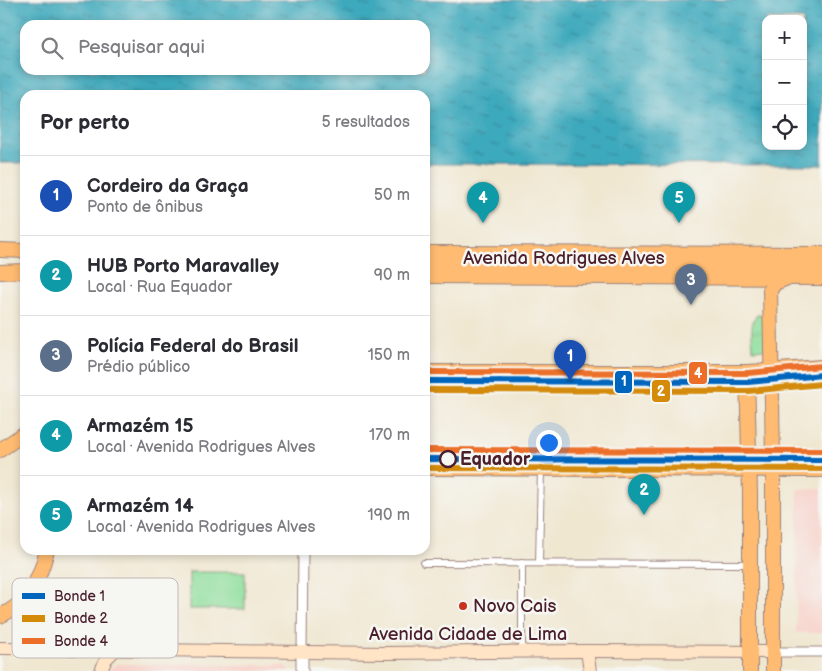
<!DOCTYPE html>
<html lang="pt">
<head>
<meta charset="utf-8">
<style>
	body { margin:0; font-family:"Balsamiq Sans",sans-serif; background:#f2f2f3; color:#2b2b33 }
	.controls { position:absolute; right:15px; top:15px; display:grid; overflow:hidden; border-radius:10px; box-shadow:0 2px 8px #0003 }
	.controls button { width:45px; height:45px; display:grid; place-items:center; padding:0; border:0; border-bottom:1px solid #e1e1e2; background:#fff; color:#2b2b33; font:25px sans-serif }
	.you { position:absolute; left:548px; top:442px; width:18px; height:18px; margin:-12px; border:4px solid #fff; border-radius:50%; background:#1a73e8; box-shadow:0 0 0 8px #1a73e833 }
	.badge { display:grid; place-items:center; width:32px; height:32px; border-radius:50%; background:#b45309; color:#fff; font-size:16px; font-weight:700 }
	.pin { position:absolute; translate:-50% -41px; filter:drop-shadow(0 1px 2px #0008) }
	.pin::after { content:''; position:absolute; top:26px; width:18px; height:15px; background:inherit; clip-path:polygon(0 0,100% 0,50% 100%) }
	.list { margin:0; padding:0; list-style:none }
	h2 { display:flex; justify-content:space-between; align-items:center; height:65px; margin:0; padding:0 20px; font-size:21px }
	h2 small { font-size:16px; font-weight:400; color:#7c7c81 }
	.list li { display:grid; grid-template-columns:32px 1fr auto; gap:15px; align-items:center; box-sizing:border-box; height:80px; padding:0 20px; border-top:1px solid #e1e1e2 }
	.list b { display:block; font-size:19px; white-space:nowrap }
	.list p { margin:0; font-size:16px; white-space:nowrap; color:#7c7c81 }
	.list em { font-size:16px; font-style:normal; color:#7c7c81 }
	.icon { flex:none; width:28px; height:28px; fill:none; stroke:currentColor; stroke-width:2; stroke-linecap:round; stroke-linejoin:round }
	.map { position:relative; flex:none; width:822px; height:671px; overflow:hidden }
	.search { position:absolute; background:#fff; box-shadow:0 2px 8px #0003; left:20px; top:20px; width:410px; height:55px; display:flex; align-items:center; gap:12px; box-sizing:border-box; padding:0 18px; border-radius:15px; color:#7c7c81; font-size:19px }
	.panel { position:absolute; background:#fff; box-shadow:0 2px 8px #0003; left:20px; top:90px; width:410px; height:465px; border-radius:15px }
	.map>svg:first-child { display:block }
</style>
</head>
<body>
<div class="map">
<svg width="822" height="671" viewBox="0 0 822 671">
	<defs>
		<pattern id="grass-tufts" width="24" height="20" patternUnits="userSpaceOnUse" patternTransform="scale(1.25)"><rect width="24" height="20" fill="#8fde9c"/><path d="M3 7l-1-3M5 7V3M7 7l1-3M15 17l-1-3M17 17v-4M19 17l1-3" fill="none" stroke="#7dbe87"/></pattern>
		<pattern id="water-ripples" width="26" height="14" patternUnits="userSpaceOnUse" patternTransform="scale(1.25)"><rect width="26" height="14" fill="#3ca9bc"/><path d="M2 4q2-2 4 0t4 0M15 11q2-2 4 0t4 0" fill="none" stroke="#348999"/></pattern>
	</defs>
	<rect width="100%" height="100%" fill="#f6f6f2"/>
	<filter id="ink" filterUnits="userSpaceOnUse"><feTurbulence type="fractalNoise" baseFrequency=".02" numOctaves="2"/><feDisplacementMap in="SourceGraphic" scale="10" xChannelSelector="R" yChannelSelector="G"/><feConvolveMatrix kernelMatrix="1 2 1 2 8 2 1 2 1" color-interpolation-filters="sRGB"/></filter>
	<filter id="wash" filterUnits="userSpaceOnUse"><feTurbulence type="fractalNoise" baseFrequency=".0096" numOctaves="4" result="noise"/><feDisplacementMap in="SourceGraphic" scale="20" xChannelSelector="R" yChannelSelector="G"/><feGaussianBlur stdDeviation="1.12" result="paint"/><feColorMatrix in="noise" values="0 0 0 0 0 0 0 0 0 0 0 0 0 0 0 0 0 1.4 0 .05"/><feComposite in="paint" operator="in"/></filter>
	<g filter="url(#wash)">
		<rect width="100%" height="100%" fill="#f0e7d1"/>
		<!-- built -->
		<g fill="#f7d1c9">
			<path d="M 798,489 L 822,489 L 822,633 L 796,633 Z"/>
			<path d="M 118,664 L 284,665 L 288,668 L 289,671 L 110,671 L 112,667 Z"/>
		</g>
		<!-- grass -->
		<path fill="url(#grass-tufts)" stroke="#6c7e64" d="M 759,314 L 765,317 L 766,349 L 753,350 C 753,339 748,319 759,314 Z"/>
		<!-- pitch -->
		<rect fill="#8fde9c" stroke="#6c7e64" x="189" y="572" width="56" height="37"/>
		<!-- water -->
		<path fill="url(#water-ripples)" stroke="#436474" fill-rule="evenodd" d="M 0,0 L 822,0 L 822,165 L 425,164 L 425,95 L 25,95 L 25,163 L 0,163 ZM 766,19 L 803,19 L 803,146 L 766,146 ZM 25,25 L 425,25 L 425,70 L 25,70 Z"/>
	</g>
	<g filter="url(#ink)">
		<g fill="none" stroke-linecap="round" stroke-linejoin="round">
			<defs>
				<g id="pedestrian">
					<path d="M 424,563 L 749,564"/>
					<path d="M 522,563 L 522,652"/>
					<path d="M 539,563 L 541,468"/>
				</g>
				<g id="minor">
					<path d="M 302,652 L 303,550"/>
					<path d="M 772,652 L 822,652"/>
				</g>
				<path id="tertiary" d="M 302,652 L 302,671"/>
				<g id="secondary">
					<path d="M 0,648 L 384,653 L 587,651 L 772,652"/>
					<path d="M 587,651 L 590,671"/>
					<path d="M 101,671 L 106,659 L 115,650"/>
				</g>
				<g id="primary">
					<path d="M 425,276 L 822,278"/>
					<path d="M 425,372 L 747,372 L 822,367"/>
					<path d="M 747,372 L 750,494 L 750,671"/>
					<path d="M 0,450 L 25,433"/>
					<path d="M 425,468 L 822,470"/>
					<path d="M 773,671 L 773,460 L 770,290 L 775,283 L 787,278"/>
				</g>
				<g id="trunk">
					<path d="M 0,250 L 25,251"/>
					<path d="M 425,253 L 822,254"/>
					<path d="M 425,267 L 822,267"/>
					<path d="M 0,272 L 25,271"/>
					<path d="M 0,616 C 29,603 40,579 47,550"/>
				</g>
			</defs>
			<!-- pedestrian casing -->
			<use href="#pedestrian" stroke="#9d837e" stroke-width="8"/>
			<!-- minor casing -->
			<use href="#minor" stroke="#9d837e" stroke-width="11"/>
			<!-- tertiary casing -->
			<use href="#tertiary" stroke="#9d837e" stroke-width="13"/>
			<!-- secondary casing -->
			<use href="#secondary" stroke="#9d837e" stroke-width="14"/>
			<!-- primary casing -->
			<use href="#primary" stroke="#9d837e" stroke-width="16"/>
			<!-- trunk casing -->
			<use href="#trunk" stroke="#9d837e" stroke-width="16"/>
			<!-- pedestrian -->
			<use href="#pedestrian" stroke="#fff" stroke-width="6"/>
			<!-- minor -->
			<use href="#minor" stroke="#fff" stroke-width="9"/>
			<!-- tertiary -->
			<use href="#tertiary" stroke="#fff" stroke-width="11"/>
			<!-- secondary -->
			<use href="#secondary" stroke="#ffe4c6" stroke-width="12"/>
			<!-- primary -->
			<use href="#primary" stroke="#febb71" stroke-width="14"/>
			<!-- trunk -->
			<use href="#trunk" stroke="#febb71" stroke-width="14"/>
			<defs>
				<g id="tram-1">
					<path d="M 425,381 L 748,382 L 822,375"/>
					<path d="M 425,459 L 822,460"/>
				</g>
				<g id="tram-2">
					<path d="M 425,390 L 748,391 L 822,384"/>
					<path d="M 425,468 L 822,469"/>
				</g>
				<g id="tram-3">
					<path d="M 425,372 L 748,373 L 821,366"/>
					<path d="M 425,450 L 822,451"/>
				</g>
			</defs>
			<!-- tram-1 casing -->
			<use href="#tram-1" stroke="#f6f6f2" stroke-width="10"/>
			<!-- tram-2 casing -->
			<use href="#tram-2" stroke="#f6f6f2" stroke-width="10"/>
			<!-- tram-3 casing -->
			<use href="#tram-3" stroke="#f6f6f2" stroke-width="10"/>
			<!-- tram-1 -->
			<use href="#tram-1" stroke="#0065bd" stroke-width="6"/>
			<!-- tram-2 -->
			<use href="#tram-2" stroke="#d48b09" stroke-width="6"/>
			<!-- tram-3 -->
			<use href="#tram-3" stroke="#ec6f29" stroke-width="6"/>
		</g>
	</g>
	<!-- markers -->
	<circle fill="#f6f6f2" stroke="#4a1f2b" stroke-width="2.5" cx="448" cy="459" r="8"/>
	<circle fill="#c8321e" stroke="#f6f6f2" stroke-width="2" cx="463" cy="606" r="5"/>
	<g text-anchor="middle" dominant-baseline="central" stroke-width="5" stroke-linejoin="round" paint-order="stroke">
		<!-- street labels -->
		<g font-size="18" fill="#4a1f2b" stroke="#f6f6f2">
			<text x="564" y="258">Avenida Rodrigues Alves</text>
			<text x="468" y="634">Avenida Cidade de Lima</text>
		</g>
		<!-- stop labels -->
		<g font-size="18" font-weight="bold" fill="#4a1f2b" stroke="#f6f6f2" text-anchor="start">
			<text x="460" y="459">Equador</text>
		</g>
		<!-- poi labels -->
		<g font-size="18" fill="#4a1f2b" stroke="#f6f6f2" text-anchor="start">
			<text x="473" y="606">Novo Cais</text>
		</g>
	</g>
	<!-- legend -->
	<rect x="12" y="578" width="166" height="80" rx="8" fill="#f6f6f2" stroke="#c2b6b6" stroke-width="1"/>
	<rect x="22" y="593" width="23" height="6" fill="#0065bd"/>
	<rect x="22" y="615" width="23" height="7" fill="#d48b09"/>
	<rect x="22" y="638" width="23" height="6" fill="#ec6f29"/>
	<g font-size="14" fill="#4a1f2b">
		<text x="54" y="601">Bonde 1</text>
		<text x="54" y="623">Bonde 2</text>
		<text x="54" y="646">Bonde 4</text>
	</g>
	<g stroke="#f6f6f2" stroke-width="2">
		<rect x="688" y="361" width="20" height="24" rx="5" fill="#ec6f29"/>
		<rect x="614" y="370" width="19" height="24" rx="5" fill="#0065bd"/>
		<rect x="651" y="379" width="20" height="24" rx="5" fill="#d48b09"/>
	</g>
	<g font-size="14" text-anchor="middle" font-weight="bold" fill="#fff">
		<text x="698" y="378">4</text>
		<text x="624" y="386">1</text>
		<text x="661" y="396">2</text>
	</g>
</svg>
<div class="controls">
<button>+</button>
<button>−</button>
<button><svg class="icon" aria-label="locate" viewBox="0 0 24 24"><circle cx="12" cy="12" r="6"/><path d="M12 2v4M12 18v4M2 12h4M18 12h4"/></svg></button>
</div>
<div class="you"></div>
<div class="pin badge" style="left:570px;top:381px;background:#1a4fb4">1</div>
<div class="pin badge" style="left:644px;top:515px;background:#0f9aa8">2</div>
<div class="pin badge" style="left:691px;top:305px;background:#5c6f8a">3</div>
<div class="pin badge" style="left:483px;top:223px;background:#0f9aa8">4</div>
<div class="pin badge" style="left:679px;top:223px;background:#0f9aa8">5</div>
<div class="search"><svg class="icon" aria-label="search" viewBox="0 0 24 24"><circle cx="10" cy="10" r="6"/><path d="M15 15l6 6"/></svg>Pesquisar aqui</div>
<section class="panel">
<h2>Por perto<small>5 resultados</small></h2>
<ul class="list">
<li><span class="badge" style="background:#1a4fb4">1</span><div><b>Cordeiro da Graça</b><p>Ponto de ônibus</p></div><em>50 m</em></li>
<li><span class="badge" style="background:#0f9aa8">2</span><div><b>HUB Porto Maravalley</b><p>Local · Rua Equador</p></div><em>90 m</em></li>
<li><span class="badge" style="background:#5c6f8a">3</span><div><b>Polícia Federal do Brasil</b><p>Prédio público</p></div><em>150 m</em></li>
<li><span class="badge" style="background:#0f9aa8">4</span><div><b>Armazém 15</b><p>Local · Avenida Rodrigues Alves</p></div><em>170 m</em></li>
<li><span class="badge" style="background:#0f9aa8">5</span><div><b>Armazém 14</b><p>Local · Avenida Rodrigues Alves</p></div><em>190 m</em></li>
</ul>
</section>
</div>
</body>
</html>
